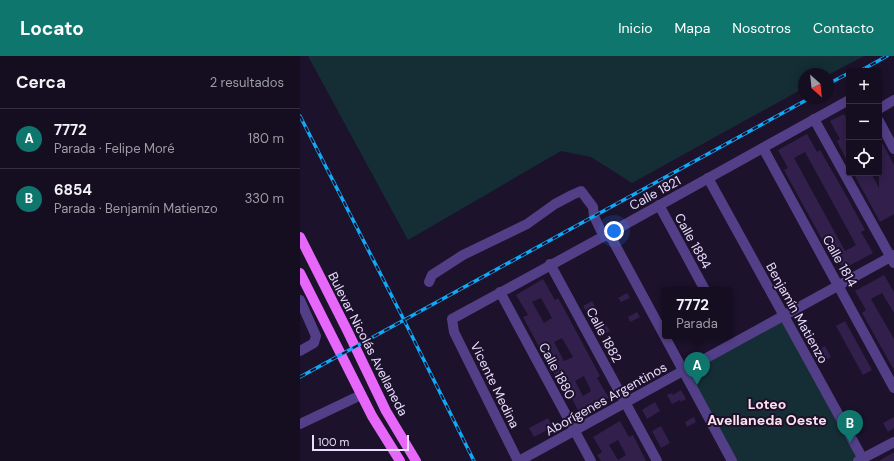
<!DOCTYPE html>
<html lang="es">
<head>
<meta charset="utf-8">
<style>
	body { margin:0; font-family:"DM Sans",sans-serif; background:#1e1729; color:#f1f3f6 }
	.controls { position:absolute; right:12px; top:12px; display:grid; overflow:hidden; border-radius:4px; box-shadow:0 2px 10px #0003 }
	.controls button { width:36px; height:36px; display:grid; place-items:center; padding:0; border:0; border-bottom:1px solid #342e3e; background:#150e20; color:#f1f3f6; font:20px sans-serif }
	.compass { position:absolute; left:498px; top:12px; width:36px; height:36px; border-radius:50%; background:#150e20; box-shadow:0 2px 10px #0003; rotate:153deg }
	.scale { position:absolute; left:12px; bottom:10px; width:97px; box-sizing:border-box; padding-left:4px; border:2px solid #e9ddfe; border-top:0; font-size:11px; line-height:14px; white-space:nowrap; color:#e9ddfe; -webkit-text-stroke:3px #1c122b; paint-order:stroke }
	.you { position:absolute; left:314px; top:175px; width:14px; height:14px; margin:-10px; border:3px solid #fff; border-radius:50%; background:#1a73e8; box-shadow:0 0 0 6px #1a73e833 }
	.badge { display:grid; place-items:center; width:26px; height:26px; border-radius:50%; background:#0f766e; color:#fff; font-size:13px; font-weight:700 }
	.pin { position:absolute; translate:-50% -33px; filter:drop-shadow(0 1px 2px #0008) }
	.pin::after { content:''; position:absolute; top:21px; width:14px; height:12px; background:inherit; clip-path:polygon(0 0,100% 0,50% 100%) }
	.popup { position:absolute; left:362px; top:231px; width:70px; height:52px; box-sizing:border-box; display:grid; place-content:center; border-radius:4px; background:#150e20; filter:drop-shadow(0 1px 3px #0005); font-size:13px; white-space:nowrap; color:#9d9ca5 }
	.popup b { font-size:15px; color:#f1f3f6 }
	.popup::after { content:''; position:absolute; left:50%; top:100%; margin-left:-8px; border:8px solid transparent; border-top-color:#150e20 }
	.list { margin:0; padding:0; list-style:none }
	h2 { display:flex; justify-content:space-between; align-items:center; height:52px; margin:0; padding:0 16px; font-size:17px }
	h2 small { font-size:13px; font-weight:400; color:#9d9ca5 }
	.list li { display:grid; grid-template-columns:26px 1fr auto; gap:12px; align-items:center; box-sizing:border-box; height:60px; padding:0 16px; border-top:1px solid #342e3e }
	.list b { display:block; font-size:15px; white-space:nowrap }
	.list p { margin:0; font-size:13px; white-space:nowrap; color:#9d9ca5 }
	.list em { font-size:13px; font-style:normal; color:#9d9ca5 }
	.icon { flex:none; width:22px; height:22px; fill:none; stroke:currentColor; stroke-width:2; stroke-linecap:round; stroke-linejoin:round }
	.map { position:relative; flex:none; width:594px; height:405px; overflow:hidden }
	header { display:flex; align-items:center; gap:24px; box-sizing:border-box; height:56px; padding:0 20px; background:#0f766e; color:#fff }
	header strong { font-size:19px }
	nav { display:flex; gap:22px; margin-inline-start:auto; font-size:14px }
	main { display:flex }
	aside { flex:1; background:#150e20 }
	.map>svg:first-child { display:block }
</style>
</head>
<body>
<header>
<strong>Locato</strong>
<nav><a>Inicio</a><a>Mapa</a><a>Nosotros</a><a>Contacto</a></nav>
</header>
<main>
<aside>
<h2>Cerca<small>2 resultados</small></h2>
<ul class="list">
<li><span class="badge">A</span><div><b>7772</b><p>Parada · Felipe Moré</p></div><em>180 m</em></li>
<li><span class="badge">B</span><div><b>6854</b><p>Parada · Benjamín Matienzo</p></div><em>330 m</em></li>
</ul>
</aside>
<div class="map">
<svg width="594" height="405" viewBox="0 0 594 405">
	<rect width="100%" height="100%" fill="#1c122b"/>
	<!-- green -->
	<g fill="#152e35">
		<path d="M 8,0 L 564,0 L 528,19 L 528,18 L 504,18 L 504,32 L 332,127 L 291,101 L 261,95 L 108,184 Z"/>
		<path d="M 484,259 L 558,405 L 432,405 L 383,315 Z"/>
	</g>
	<!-- building -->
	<g fill="#321f4b" fill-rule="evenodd">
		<path d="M 544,58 L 549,66 L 549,109 L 537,85 L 540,83 L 530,65 Z"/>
		<path d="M 507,78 L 517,96 L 520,94 L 547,141 L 565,174 L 561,176 L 573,197 L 543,213 L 531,192 L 528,194 L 503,149 L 484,114 L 488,112 L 478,94 ZM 505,96 L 556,189 L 545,195 L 494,102 Z"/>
		<path d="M 579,81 L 594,109 L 594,158 L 580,166 L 555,120 L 561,117 L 571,117 L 579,132 Z"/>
		<path d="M 584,219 L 594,236 L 594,257 L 582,237 L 571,243 L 594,283 L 594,314 L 562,257 L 566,254 L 555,235 Z"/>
		<path d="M 243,223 L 255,244 L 258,242 L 262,249 L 300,320 L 297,322 L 309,342 L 280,358 L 269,337 L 266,339 L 244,300 L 223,261 L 228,259 L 216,239 ZM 241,242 L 252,262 L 244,267 L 232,246 ZM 262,282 L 273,301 L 264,305 L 254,286 ZM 284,320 L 291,335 L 283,340 L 275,325 Z"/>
		<path d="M 327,237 L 330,242 L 321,246 L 318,242 Z"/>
		<path d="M 292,245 L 295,250 L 286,255 L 283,250 Z"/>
		<path d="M 337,256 L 340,261 L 330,266 L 328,261 Z"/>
		<path d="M 303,264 L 310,275 L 301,280 L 294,269 Z"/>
		<path d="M 545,265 L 572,314 L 563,319 L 536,270 Z"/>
		<path d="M 525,290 L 531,301 L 522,306 L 516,295 Z"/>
		<path d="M 381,334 L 386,343 L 381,346 L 380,344 L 372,348 L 367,339 L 372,337 L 373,339 Z"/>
		<path d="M 355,346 L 360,355 L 347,363 L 342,354 Z"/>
		<path d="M 394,361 L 396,366 L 387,371 L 385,366 Z"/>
		<path d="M 594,361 L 594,372 L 588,376 L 583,367 Z"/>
		<path d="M 248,362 L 253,371 L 234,381 L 229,372 Z"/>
		<path d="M 320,365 L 329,381 L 333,379 L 346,405 L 301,405 L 297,399 L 302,396 L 293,381 ZM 318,384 L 326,399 L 318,404 L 309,389 Z"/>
		<path d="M 361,370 L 370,387 L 361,392 L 352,375 Z"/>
		<path d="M 594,396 L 594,405 L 579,405 Z"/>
	</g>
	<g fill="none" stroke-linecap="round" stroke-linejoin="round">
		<!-- minor -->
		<g stroke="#533f88" stroke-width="10">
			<path d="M 579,53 L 594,44"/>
			<path d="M 514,63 L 594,207"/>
			<path d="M 579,65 L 594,93"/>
			<path d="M 463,92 L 594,332"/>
			<path d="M 408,122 L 564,405"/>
			<path d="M 359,149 L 405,234"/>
			<path d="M 250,208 L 357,405"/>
			<path d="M 129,226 L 132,219 L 163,199 L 227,168 L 255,148 L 272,139 L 281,135 L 293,151 L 294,160 L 301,175 L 312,183 L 432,405"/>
			<path d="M 200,236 L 291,405"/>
			<path d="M 0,244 L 16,280 L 14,287 L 0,295"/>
			<path d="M 0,368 L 61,339"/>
			<path d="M 218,405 L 154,276 L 152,263 L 306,179 L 549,44"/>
			<path d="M 219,405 L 594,199"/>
			<path d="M 558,405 L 594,386"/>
		</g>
		<!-- major -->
		<g stroke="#e767fb" stroke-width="10">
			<path d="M 0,181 L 47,274 L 86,355 L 116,405"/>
			<path d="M 0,217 L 72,360 L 100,405"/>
		</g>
		<defs>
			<g id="rail">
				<path d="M 560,15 L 587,0"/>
				<path d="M 528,28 L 549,17"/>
				<path d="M 0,60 L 106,268 L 174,405"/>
				<path d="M 0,321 L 510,42"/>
			</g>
		</defs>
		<!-- rail casing -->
		<use href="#rail" stroke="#0fa9f8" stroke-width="3.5"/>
		<!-- rail -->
		<use href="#rail" stroke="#1c122b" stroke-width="2" stroke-dasharray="6" stroke-linecap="butt"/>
	</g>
	<g text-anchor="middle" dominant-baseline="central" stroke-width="4" stroke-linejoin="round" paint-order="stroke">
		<!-- street labels -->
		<g font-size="13" fill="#e9ddfe" stroke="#1c122b">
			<text transform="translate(355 137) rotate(-29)">Calle 1821</text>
			<text transform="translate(393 185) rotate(61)">Calle 1884</text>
			<text transform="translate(540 205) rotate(61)">Calle 1814</text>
			<text transform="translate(497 257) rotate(61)">Benjamín Matienzo</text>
			<text transform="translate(304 279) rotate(62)">Calle 1882</text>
			<text transform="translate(68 288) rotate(63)">Bulevar Nicolás Avellaneda</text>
			<text transform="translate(257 315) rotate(62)">Calle 1880</text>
			<text transform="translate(195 329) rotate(64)">Vicente Medina</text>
			<text transform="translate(306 343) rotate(-29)">Aborígenes Argentinos</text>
		</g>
		<!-- neighbourhood labels -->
		<g font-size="14" font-weight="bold" fill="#fedfeb" stroke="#1c122b">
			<text x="467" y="348">Loteo<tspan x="467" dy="16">Avellaneda Oeste</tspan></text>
		</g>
	</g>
</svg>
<div class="controls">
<button>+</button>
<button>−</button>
<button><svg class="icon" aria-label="locate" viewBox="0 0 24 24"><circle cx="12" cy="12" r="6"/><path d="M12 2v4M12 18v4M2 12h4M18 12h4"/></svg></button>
</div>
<svg class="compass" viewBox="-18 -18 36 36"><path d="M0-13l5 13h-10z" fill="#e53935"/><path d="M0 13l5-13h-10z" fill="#9d9ca5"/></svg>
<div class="scale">100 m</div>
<div class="you"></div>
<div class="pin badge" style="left:397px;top:329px">A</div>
<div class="popup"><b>7772</b>Parada</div>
<div class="pin badge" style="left:550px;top:387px">B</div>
</div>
</main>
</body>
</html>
